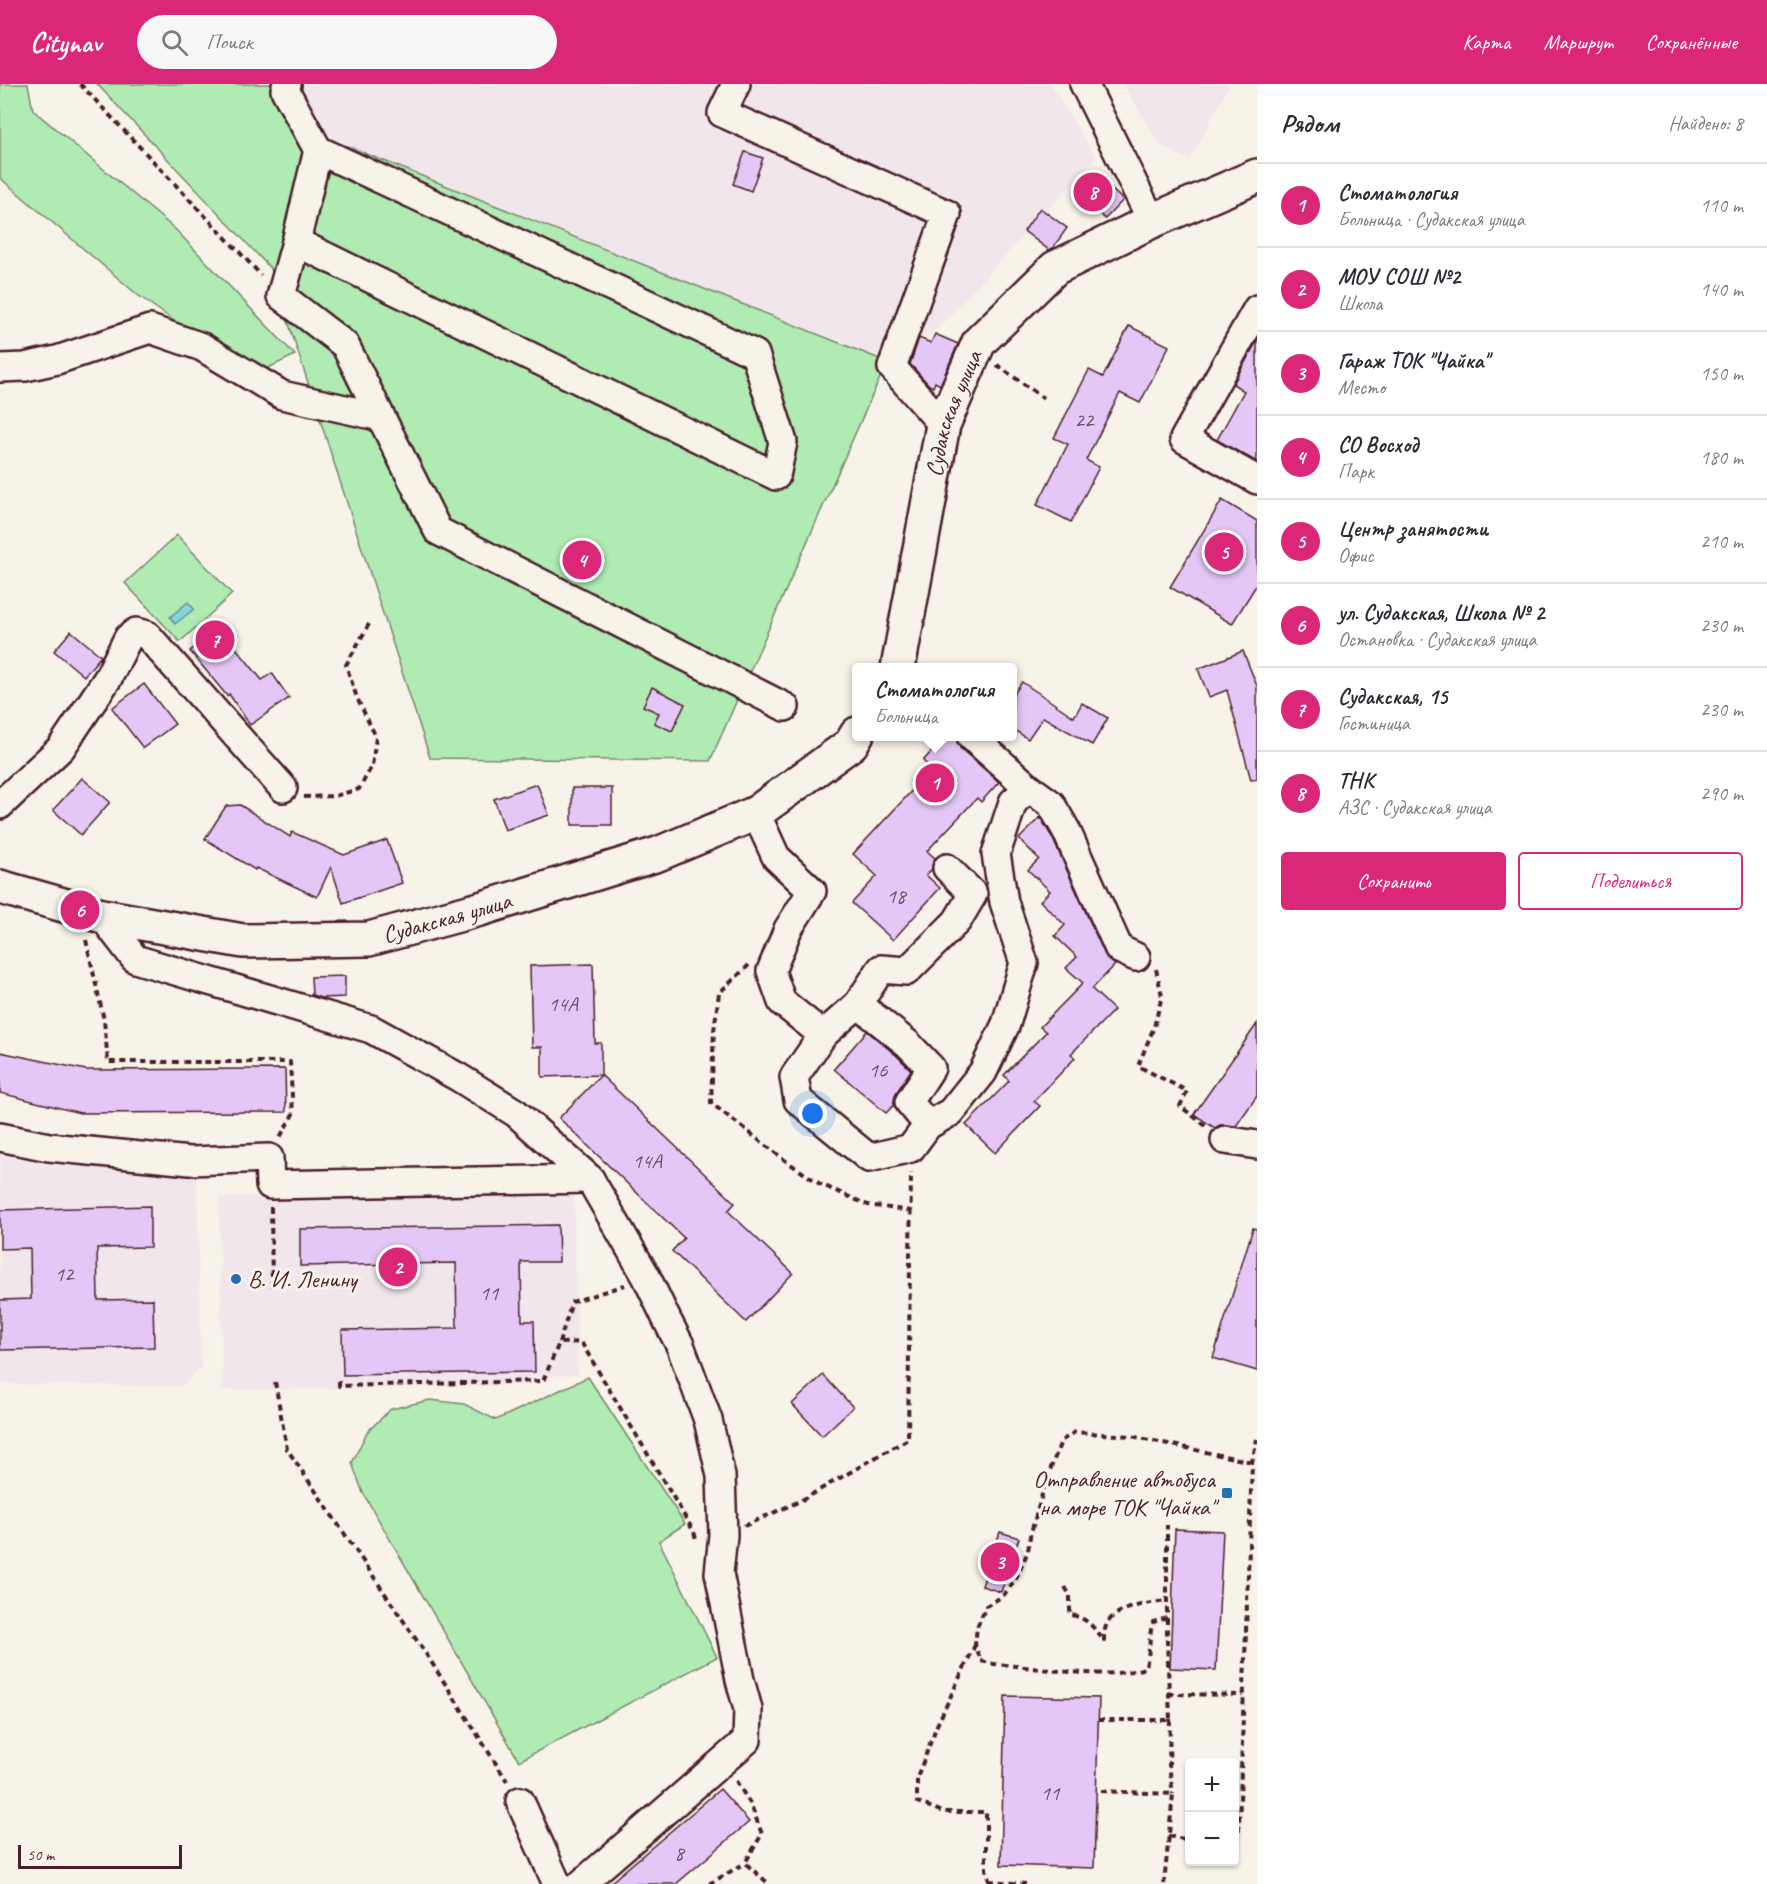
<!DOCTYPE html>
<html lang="ru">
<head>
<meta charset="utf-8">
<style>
	body { margin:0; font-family:Caveat,sans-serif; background:#f7f7f7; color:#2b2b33 }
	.controls { position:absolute; right:18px; bottom:18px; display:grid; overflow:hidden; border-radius:6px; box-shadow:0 2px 4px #0004 }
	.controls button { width:54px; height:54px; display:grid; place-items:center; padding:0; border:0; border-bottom:2px solid #e1e1e2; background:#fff; color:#2b2b33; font:30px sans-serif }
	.scale { position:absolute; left:18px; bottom:15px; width:164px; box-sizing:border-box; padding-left:6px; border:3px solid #4a1f2b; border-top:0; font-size:16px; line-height:21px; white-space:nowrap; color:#4a1f2b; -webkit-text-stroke:4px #f7f3e8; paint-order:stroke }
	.you { position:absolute; left:813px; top:1030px; width:21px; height:21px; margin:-15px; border:4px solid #fff; border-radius:50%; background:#1a73e8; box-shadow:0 0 0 9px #1a73e833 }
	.badge { display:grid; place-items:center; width:39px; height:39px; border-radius:50%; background:#db2777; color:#fff; font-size:20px; font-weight:700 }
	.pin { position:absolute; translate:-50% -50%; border:3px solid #fff; box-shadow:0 2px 6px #0006 }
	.popup { position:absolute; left:852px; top:579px; width:165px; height:78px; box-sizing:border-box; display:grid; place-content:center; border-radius:6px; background:#fff; filter:drop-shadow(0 2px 4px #0005); font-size:20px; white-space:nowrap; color:#7c7c81 }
	.popup b { font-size:22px; color:#2b2b33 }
	.popup::after { content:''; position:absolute; left:50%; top:100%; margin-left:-12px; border:12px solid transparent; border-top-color:#fff }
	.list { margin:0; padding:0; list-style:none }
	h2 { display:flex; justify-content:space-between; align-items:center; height:78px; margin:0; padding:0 24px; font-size:26px }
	h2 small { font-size:20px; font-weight:400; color:#7c7c81 }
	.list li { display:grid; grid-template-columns:39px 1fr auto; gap:18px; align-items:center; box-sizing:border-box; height:84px; padding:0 24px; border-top:2px solid #e1e1e2 }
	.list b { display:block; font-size:22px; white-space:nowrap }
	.list p { margin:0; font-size:20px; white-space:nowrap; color:#7c7c81 }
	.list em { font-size:20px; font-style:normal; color:#7c7c81 }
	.actions { display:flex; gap:12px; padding:18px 24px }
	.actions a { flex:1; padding:14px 0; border:2px solid #db2777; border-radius:6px; text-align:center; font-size:21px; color:#db2777 }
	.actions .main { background:#db2777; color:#fff }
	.icon { flex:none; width:33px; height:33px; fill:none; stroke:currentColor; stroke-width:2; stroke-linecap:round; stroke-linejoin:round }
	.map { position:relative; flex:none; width:1257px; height:1800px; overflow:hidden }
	header { display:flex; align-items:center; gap:36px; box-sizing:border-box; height:84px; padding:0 30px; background:#db2777; color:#fff }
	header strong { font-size:28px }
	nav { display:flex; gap:33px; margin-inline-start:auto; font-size:21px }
	.search { width:420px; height:54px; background:#f7f7f7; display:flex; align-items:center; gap:15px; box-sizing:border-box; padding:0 21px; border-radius:33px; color:#7c7c81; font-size:22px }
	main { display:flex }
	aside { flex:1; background:#fff }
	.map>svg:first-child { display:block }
</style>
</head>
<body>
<header>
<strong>Citynav</strong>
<div class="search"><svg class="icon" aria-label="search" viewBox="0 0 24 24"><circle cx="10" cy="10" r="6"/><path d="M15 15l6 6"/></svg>Поиск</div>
<nav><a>Карта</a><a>Маршрут</a><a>Сохранённые</a></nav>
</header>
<main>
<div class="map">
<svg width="1257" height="1800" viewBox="0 0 1257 1800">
	<rect width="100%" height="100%" fill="#f7f3e8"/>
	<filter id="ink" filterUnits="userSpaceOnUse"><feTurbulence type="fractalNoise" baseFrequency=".0167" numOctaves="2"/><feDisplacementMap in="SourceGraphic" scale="12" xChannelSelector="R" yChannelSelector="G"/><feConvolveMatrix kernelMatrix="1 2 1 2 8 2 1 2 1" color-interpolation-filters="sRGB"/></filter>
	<g filter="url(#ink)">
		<!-- built -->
		<g fill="#f1e6ec">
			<path d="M 297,0 L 1051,0 L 1096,74 L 937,245 L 887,278 L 319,51 Z"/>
			<path d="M 1123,0 L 1230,0 L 1190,76 L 1160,61 Z"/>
			<path d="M 0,1070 L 45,1080 L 197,1093 L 201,1284 L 182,1302 L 0,1300 Z"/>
			<path d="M 574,1106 L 578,1291 L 531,1292 L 530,1301 L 222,1306 L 219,1113 Z"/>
		</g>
		<!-- green -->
		<g fill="#afebb2" stroke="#7c856e" stroke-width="1.5">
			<path d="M 0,0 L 28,0 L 33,26 L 175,145 L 295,271 L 252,292 L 139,212 L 0,94 Z"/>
			<path d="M 97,0 L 297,0 L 319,51 L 887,278 L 710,677 L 430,674 L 271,185 Z"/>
			<path d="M 177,451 L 232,510 L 180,558 L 125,499 Z"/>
			<path d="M 588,1293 L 685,1440 L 659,1457 L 717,1573 L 519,1677 L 363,1409 L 352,1379 L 367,1348 L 391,1325 L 430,1316 L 464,1320 L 496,1336 Z"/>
		</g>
		<!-- water -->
		<path fill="#86d6df" stroke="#6e8d97" stroke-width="1.5" d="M 188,518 L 194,525 L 175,540 L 170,533 Z"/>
		<!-- building -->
		<g fill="#e4c7f6" stroke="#4a1f2b" stroke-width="1.5">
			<path d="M 745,68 L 763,74 L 751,107 L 733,100 Z"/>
			<path d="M 1093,88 L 1123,116 L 1105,135 L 1078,110 L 1085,103 L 1082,100 Z"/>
			<path d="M 1040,124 L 1067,144 L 1053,164 L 1049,166 L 1024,147 Z"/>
			<path d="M 1129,242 L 1169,262 L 1140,319 L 1120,309 L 1086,376 L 1099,383 L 1071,438 L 1037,421 L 1068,360 L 1054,354 L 1089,286 L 1103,293 Z"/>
			<path d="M 935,250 L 958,260 L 940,301 L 935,298 L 933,303 L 929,301 L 910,280 L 919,254 L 931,259 Z"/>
			<path d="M 1257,257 L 1257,378 L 1217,356 L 1244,307 L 1233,300 Z"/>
			<path d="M 1222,416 L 1257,437 L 1257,500 L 1232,540 L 1170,503 Z"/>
			<path d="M 219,543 L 262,596 L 272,589 L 289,614 L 250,641 L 229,610 L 227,612 L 190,567 Z"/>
			<path d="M 71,547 L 101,572 L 84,592 L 54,567 Z"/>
			<path d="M 1243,567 L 1257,602 L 1257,695 L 1251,696 L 1227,606 L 1209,613 L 1198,585 Z"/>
			<path d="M 1022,598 L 1074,633 L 1082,619 L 1108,634 L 1092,661 L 1043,633 L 1028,655 L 1013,645 L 1013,611 Z"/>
			<path d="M 144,600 L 175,640 L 143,664 L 112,624 Z"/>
			<path d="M 652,603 L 685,620 L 672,647 L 654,639 L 659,629 L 643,622 Z"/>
			<path d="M 946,652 L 956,652 L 960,664 L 999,698 L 981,718 L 977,714 L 927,767 L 935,774 L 932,785 L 926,791 L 940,804 L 893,856 L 852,819 L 877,792 L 853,770 L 932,685 L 923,677 Z"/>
			<path d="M 82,694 L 110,718 L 81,751 L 53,726 Z"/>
			<path d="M 537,700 L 549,731 L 505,746 L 494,715 Z"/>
			<rect x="572" y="704" width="40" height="37"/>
			<path d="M 240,721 L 290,753 L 292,748 L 344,771 L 387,756 L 402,799 L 343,819 L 331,783 L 317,813 L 256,784 L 255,786 L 205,755 L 226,722 Z"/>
			<path d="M 1040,733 L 1052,753 L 1105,871 L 1115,881 L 1092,905 L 1114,926 L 1071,970 L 1075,974 L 1034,1017 L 1040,1022 L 995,1069 L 966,1041 L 1009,997 L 1004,991 L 1046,948 L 1040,943 L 1083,899 L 1066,884 L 1077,873 L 1055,852 L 1065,841 L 1040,817 L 1050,807 L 1028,786 L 1039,775 L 1019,755 Z"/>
			<path d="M 593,880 L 595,959 L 601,959 L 601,991 L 542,993 L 542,963 L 532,963 L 530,882 Z"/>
			<path d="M 345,892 L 345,913 L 321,914 L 312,911 L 311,893 Z"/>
			<path d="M 1257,940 L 1257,1012 L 1236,1042 L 1220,1041 L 1215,1044 L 1194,1030 Z"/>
			<path d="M 867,947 L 897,972 L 911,986 L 896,1009 L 894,1021 L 886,1029 L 834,985 Z"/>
			<path d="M 0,968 L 86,986 L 285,985 L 286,1028 L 80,1029 L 0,1009 Z"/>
			<path d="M 601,991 L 735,1119 L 728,1127 L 793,1189 L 746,1238 L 672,1167 L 684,1154 L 559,1034 Z"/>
			<path d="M 150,1122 L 150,1163 L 97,1164 L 98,1216 L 153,1215 L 154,1263 L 0,1266 L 0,1216 L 31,1215 L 30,1164 L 0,1165 L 0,1126 Z"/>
			<path d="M 558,1141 L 559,1178 L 521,1178 L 522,1237 L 534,1237 L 535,1288 L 343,1291 L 342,1246 L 457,1244 L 456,1179 L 300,1182 L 300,1145 Z"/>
			<path d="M 1253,1144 L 1257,1145 L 1257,1287 L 1213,1274 Z"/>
			<path d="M 823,1291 L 853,1323 L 822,1352 L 792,1320 Z"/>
			<path d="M 1175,1445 L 1223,1447 L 1216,1586 L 1170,1584 Z"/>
			<path d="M 1000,1448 L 1019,1454 L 1001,1508 L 982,1502 Z"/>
			<path d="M 1005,1612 L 1099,1614 L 1094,1784 L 1001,1781 Z"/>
			<path d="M 720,1705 L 749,1738 L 676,1800 L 609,1800 Z"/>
		</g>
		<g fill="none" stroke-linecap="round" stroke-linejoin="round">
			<defs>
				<g id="minor">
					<path d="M 287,0 L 285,6 L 318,66 L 755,270 L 783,358 L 776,392 L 296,158"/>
					<path d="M 736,0 L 722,29 L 947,130 L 892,283 L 943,341"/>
					<path d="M 1084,0 L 1152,137"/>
					<path d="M 318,66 L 296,158 L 281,212 L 345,261 L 438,447 L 785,623"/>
					<path d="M 1257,225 L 1184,355 L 1257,396"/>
					<path d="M 0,284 L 25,283 L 57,276 L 150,245 L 202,263 L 282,311 L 381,333"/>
					<path d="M 971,652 L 1029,704 L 1051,720 L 1066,746 L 1119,865 L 1136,873"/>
					<path d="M 0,721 L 61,664 L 108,594 L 128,554 L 136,548 L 147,551 L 283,704"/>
					<path d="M 756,729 L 776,773 L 812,807 L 788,845 L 771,887 L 782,918 L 823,951 L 794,993 L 798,1016 L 869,1074 L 911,1064 L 928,1041 L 951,1028 L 983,988 L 1006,940 L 1024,879 L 1004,818 L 996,770 L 1013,718 L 1029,704"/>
					<path d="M 102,832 L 135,875 L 371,945 L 458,993 L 516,1029 L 590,1095 L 646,1192 L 667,1236 L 680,1261 L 708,1336 L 721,1392 L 723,1451 L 719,1489 L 740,1596 L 748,1625 L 747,1656 L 581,1800"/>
					<path d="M 858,920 L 908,960 L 931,984 L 909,1018 L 928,1041"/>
					<path d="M 823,951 L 858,920 L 881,885 L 907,887 L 957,837 L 973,810 L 947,784"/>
					<path d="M 0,1053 L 49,1063 L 190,1077 L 269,1074 L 270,1101 L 590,1095"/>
					<path d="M 1225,1056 L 1257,1061"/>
					<path d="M 520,1717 L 557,1800"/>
				</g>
				<g id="major">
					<path id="s1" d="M 898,584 L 943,341 L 979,258 L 1055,184 L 1152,137 L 1257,92"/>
					<path id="s2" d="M 0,803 L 102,832 L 243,857 L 369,855 L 480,825 L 658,770 L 756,729 L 851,660 L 857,650"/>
				</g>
			</defs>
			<!-- minor casing -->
			<use href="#minor" stroke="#4a1f2b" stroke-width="32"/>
			<!-- major casing -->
			<use href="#major" stroke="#4a1f2b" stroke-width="38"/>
			<!-- path -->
			<g stroke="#4a1f2b" stroke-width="4" stroke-dasharray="6 4.5" stroke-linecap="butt">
				<path d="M 80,0 L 261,191"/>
				<path d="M 997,281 L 1043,314"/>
				<path d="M 304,713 L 335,712 L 359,705 L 372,682 L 376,653 L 357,614 L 346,581 L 369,540"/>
				<path d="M 86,856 L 104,936 L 108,978 L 290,978 L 293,1030 L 279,1055"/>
				<path d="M 749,881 L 719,909 L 714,947 L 711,1019 L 786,1077 L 820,1100 L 868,1121 L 911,1127"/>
				<path d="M 1156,885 L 1162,912 L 1154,943 L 1138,982 L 1187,1007 L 1180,1022 L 1206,1042"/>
				<path d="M 271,1123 L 272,1203"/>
				<path d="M 559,1259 L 572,1218 L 625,1201"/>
				<path d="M 339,1297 L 339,1302 L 543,1297 L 559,1259 L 581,1258 L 694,1448 L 697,1458"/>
				<path d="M 275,1298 L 287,1365 L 430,1576 L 507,1697"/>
				<path d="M 744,1442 L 800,1417 L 908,1355 L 911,1089"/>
				<path d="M 1065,1503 L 1070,1511 L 1070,1531 C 1087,1533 1094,1544 1104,1557 C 1104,1552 1104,1547 1106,1542 C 1113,1523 1149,1519 1167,1517"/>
				<path d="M 1167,1534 L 1153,1538 C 1148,1553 1151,1568 1145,1584 C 1104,1597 1037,1583 994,1580 L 981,1577 L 975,1561 L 977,1543 L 986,1522 L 1003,1512 L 1016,1495 L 1028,1467 L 1030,1452 L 1046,1397 L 1061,1357 L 1075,1348 L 1131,1352 L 1252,1378"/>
				<path d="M 975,1561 L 937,1641 L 917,1694 L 917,1718 L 943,1728 L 986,1728 L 986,1785 L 990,1800"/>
				<path d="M 1170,1612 L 1170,1610 L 1243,1611"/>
				<path d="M 1170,1635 L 1169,1681 L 1173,1710"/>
				<path d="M 1098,1636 L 1170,1636 L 1167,1556 L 1167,1441"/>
				<path d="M 736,1697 L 751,1721 L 762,1750 L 745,1779 L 769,1800"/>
				<path d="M 1101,1707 L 1173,1710 L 1164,1800"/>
				<path d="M 1168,1752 L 1190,1756"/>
				<path d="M 1234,1763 L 1238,1764 L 1240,1716 L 1252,1378 L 1257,1355"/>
				<path d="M 989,1797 L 1026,1800"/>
				<path d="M 709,1800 L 745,1779"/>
			</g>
			<!-- minor -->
			<use href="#minor" stroke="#f7f3e8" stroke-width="27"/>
			<!-- major -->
			<use href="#major" stroke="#f7f3e8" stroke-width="33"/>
		</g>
	</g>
	<!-- markers -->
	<g fill="#1f6fb2" stroke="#f7f3e8" stroke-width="2">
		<circle cx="236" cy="1195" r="6"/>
		<rect x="1221" y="1403" width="12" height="12" rx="3"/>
	</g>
	<g text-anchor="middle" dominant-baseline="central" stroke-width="6" stroke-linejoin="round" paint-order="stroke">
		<!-- number labels -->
		<g font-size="21" fill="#70495e">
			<text x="1084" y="336">22</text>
			<text x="896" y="812">18</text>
			<text x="563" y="920">14А</text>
			<text x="878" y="986">16</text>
			<text x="647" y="1077">14А</text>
			<text x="64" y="1190">12</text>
			<text x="489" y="1209">11</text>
			<text x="1050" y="1709">11</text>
			<text x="679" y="1769">8</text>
		</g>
		<!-- street labels -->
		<g font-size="24" fill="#4a1f2b" stroke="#f7f3e8">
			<text stroke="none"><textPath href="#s1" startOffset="261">Судакская улица</textPath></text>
			<text stroke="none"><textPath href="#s2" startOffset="456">Судакская улица</textPath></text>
		</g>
		<!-- poi labels -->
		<g font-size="24" fill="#4a1f2b" stroke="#f7f3e8" text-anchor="start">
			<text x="248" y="1195">В. И. Ленину</text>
			<text x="1215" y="1395" text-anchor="end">Отправление автобуса<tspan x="1215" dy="28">на море ТОК "Чайка"</tspan></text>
		</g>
	</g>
</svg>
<div class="controls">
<button>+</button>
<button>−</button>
</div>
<div class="scale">50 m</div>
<div class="you"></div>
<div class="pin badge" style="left:935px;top:699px">1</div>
<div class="popup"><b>Стоматология</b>Больница</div>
<div class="pin badge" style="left:398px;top:1183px">2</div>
<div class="pin badge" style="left:1000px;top:1478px">3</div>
<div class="pin badge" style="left:582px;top:476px">4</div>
<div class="pin badge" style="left:1224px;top:468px">5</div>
<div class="pin badge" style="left:80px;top:826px">6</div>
<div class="pin badge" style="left:215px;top:556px">7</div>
<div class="pin badge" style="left:1093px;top:108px">8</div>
</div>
<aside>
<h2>Рядом<small>Найдено: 8</small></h2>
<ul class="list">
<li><span class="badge">1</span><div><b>Стоматология</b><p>Больница · Судакская улица</p></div><em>110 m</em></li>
<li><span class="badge">2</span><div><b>МОУ СОШ №2</b><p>Школа</p></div><em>140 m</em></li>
<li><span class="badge">3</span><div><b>Гараж ТОК &quot;Чайка&quot;</b><p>Место</p></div><em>150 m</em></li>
<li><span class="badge">4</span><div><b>СО Восход</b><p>Парк</p></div><em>180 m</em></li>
<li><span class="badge">5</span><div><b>Центр занятости</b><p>Офис</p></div><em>210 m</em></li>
<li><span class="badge">6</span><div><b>ул. Судакская, Школа № 2</b><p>Остановка · Судакская улица</p></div><em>230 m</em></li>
<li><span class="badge">7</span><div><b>Судакская, 15</b><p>Гостиница</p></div><em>230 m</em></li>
<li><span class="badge">8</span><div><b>ТНК</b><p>АЗС · Судакская улица</p></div><em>290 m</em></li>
</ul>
<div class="actions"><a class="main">Сохранить</a><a>Поделиться</a></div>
</aside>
</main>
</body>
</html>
